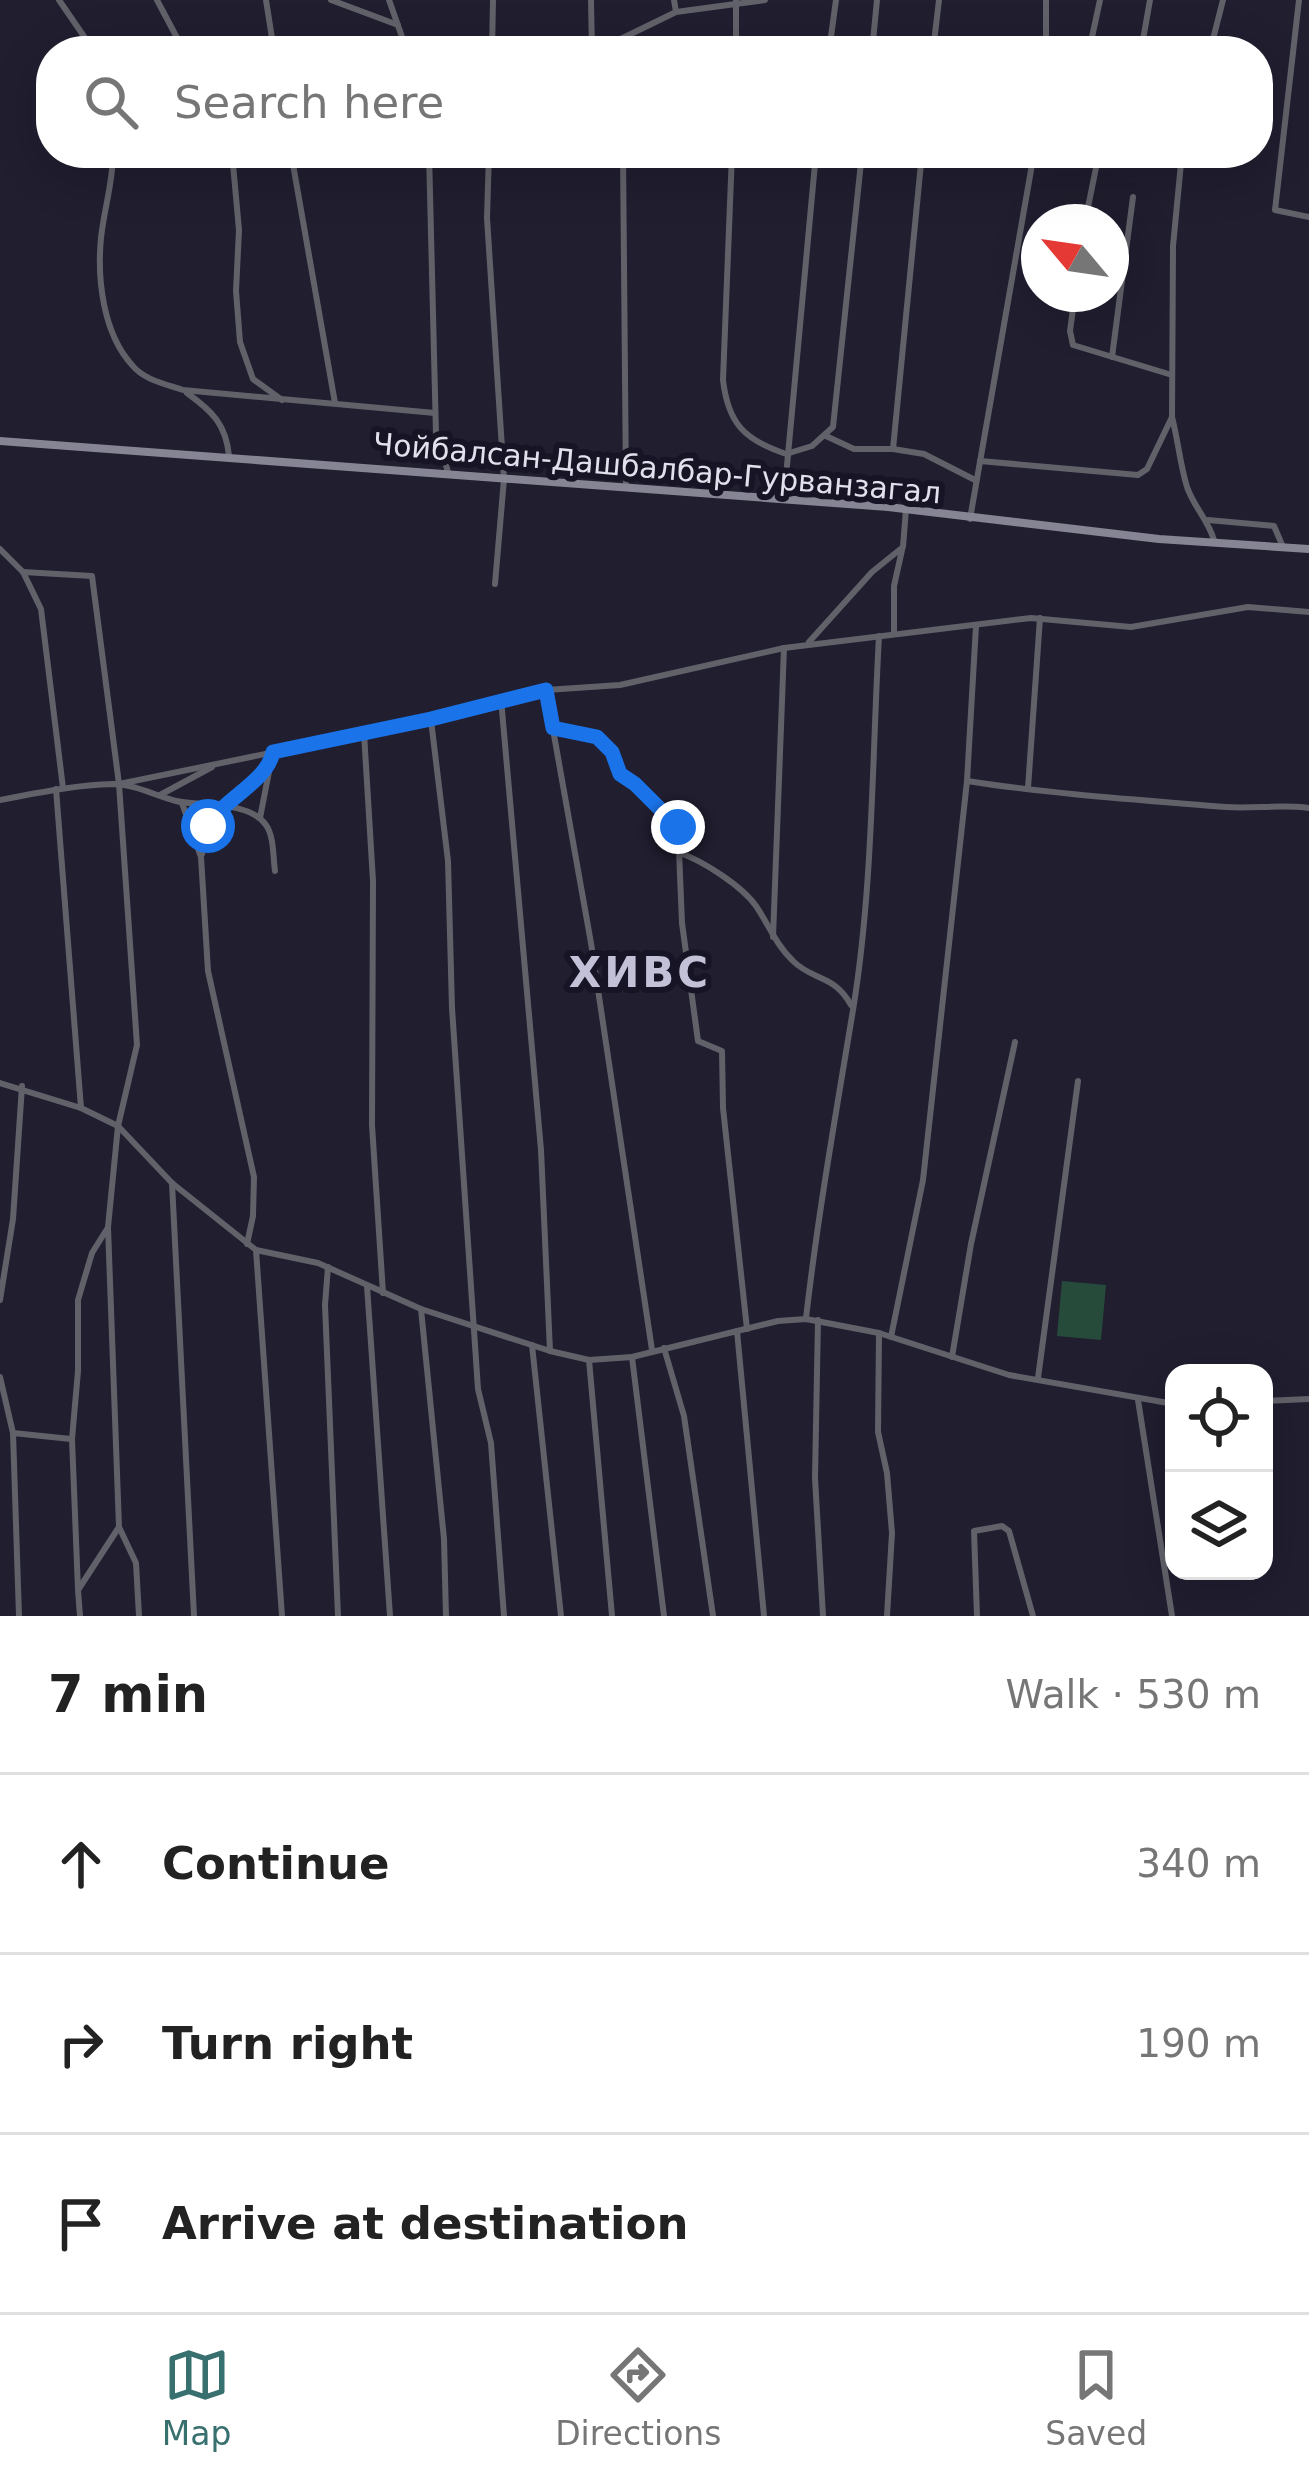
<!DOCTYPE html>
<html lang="en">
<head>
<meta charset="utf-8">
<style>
	body { margin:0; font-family:"DejaVu Sans",sans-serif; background:#f6f6f6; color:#222 }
	.controls { position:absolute; right:36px; bottom:36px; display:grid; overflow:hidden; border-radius:24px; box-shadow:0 12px 48px #0002 }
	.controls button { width:108px; height:108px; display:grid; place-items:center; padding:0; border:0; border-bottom:3px solid #e0e0e0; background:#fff; color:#222; font:60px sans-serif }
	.compass { position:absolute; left:1021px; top:204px; width:108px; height:108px; border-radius:50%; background:#fff; box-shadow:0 12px 48px #0002; rotate:299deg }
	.stop { position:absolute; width:36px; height:36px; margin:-27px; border:9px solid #1a73e8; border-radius:50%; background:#fff }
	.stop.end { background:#1a73e8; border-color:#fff; box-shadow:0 3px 12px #0008 }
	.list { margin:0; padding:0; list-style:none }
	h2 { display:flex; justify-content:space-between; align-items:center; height:156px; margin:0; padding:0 48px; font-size:51px }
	h2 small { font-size:39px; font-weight:400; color:#767676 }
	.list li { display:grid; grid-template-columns:78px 1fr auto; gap:36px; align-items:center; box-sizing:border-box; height:180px; padding:0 48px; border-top:3px solid #e0e0e0 }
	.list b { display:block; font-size:45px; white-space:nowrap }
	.list em { font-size:39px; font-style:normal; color:#767676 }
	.icon { flex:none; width:66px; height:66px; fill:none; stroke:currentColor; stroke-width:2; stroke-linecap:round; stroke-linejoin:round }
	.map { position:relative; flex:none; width:1309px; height:1616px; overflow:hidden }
	.search { position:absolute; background:#fff; box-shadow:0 12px 48px #0002; left:36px; right:36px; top:36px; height:132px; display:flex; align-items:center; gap:30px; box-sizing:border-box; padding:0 42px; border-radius:48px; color:#767676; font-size:45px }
	.sheet { height:696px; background:#fff }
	nav { display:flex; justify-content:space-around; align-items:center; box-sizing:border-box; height:168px; border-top:3px solid #e0e0e0; background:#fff; font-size:33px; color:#767676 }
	nav a { display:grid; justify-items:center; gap:6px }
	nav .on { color:#386f6f }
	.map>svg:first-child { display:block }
</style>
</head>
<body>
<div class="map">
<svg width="1309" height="1616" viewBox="0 0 1309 1616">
	<rect width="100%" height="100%" fill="#201e2f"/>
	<!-- green -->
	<path fill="#274b3a" d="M 1062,1281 L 1106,1285 L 1101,1340 L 1057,1336 Z"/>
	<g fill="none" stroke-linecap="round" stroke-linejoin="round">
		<!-- street -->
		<g stroke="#61616a" stroke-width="6">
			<path d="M 59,0 L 94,51"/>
			<path d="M 157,0 L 184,51"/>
			<path d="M 266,0 L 274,51"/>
			<path d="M 331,0 L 398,25"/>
			<path d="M 389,0 L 407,51"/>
			<path d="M 591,0 L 592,51"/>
			<path d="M 674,0 L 676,12"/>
			<path d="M 1299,0 L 1275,210 L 1309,217"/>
			<path d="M 492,51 L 493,0"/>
			<path d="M 596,51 L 676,12 L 765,0"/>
			<path d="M 736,51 L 736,0"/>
			<path d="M 829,51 L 836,0"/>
			<path d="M 872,51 L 877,0"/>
			<path d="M 933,51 L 939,0"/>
			<path d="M 1046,51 L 1046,0"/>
			<path d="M 1089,51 L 1100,0"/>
			<path d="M 1141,51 L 1150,0"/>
			<path d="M 1210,51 L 1223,0"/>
			<path d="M 113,153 C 113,183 104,209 101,238 C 97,279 103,333 132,365 C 144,380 165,384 183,390 L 435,413"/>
			<path d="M 232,153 L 239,230 L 236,291 L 240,342 L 253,379 L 282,400"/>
			<path d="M 291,153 L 335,403"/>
			<path d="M 429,153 L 436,434 L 449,475"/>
			<path d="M 489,153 L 487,218 L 504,479 L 495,584"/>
			<path d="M 623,153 L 626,487"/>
			<path d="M 732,153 L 723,380 C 728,423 744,440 786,454 L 812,446 L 833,427 L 862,153"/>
			<path d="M 1085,222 L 1099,153"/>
			<path d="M 1075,294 L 1070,331 L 1073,345 L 1172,375"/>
			<path d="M 1112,357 L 1133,197"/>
			<path d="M 187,393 C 212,411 226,424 229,456"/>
			<path d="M 1172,417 C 1178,440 1180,464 1187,487 C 1194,507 1208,520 1214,540"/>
			<path d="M 826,436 L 854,449 L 893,449 L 924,454 L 975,480"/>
			<path d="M 893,449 L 922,153"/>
			<path d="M 980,461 L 1138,475 L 1147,469 L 1172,417 L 1173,246 L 1182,153"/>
			<path d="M 784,498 L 816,153"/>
			<path d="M 970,519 L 1034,153"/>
			<path d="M 1208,520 L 1274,526 L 1283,547"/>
			<path d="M 0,549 L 23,572 L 41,609 L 63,788"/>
			<path d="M 23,572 L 92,576 L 119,784 L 137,1045 L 118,1126 L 108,1227 L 119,1527 L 136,1563 L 139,1616"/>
			<path d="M 894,634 L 894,586 L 902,550"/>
			<path d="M 809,642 L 872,572 L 903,547 L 906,509"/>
			<path d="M 546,690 L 591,943 L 652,1350"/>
			<path d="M 501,699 L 541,1150 L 550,1351"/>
			<path d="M 431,720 L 448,861 L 452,1008 L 478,1389 L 491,1443 L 504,1616"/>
			<path d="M 553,729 L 597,737 L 612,753 L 620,774 L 635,784 L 678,827 L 682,923 L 698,1041 L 722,1051 L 723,1108 L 747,1329"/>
			<path d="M 364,733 L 373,881 L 372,1125 L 383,1293"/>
			<path d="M 967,781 C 1050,794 1141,800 1226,807 C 1254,809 1280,804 1309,808"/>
			<path d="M 119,784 L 431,720 L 501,699 L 546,690 L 620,685 L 784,648 L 1031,618 L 1131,627 L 1248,607 L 1309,612"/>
			<path d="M 1028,788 L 1040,618"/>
			<path d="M 56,789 L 81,1108"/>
			<path d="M 160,795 L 212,767"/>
			<path d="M 0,800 C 37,793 74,785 113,784 C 134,784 156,796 176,801 C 201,807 248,800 266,825 C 274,836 273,857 275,871"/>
			<path d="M 182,803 L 201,857 L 208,971 L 254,1177 L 253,1216 L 247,1244"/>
			<path d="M 260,818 L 273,751"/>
			<path d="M 680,853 C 703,861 742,886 756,906 C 769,925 776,945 793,961 C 813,981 834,974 851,1005"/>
			<path d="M 202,854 L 212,819 L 270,763"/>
			<path d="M 773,937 L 784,648"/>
			<path d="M 0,1083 L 81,1108 L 118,1126 L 172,1183 L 256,1250 L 318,1263 L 421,1309 L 550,1351 L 589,1360 L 632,1357 L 778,1321 L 806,1319 L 879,1333 L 1009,1375 L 1174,1404"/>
			<path d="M 172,1183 L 194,1616"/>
			<path d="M 256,1250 L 282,1616"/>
			<path d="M 328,1267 L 325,1305 L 338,1616"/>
			<path d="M 367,1286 L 390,1616"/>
			<path d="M 0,1300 L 13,1219 L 22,1086"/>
			<path d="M 421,1309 L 444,1539 L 446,1616"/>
			<path d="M 806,1318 C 818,1214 836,1113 853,1010 C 873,888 872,760 879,636"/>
			<path d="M 818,1320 L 815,1478 L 823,1616"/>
			<path d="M 737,1331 L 764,1616"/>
			<path d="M 879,1333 L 878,1432 L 887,1473 L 892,1533 L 887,1616"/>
			<path d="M 891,1337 L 923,1180 L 967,781 L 976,626"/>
			<path d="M 532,1345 L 561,1616"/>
			<path d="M 664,1348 L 684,1416 L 713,1616"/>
			<path d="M 632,1357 L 664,1616"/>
			<path d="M 952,1357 L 971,1244 L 1015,1042"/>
			<path d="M 589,1360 L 612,1616"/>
			<path d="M 0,1377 L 13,1433"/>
			<path d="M 1038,1378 L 1078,1081"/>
			<path d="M 1138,1400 L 1172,1616"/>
			<path d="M 1264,1401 L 1309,1399"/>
			<path d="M 78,1590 L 72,1439 L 78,1371 L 78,1300 L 92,1253 L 107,1229"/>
			<path d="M 19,1616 L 13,1433 L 71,1439"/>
			<path d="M 80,1616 L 78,1590 L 119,1527"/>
			<path d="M 977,1616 L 974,1531 L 1002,1526 L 1009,1531 L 1033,1616"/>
		</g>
		<!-- secondary -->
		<path stroke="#858594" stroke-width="8" d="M 0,441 L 888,507 L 1159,539 L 1309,549"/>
	</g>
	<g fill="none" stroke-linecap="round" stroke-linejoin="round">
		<!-- route -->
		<path stroke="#1a73e8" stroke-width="15" d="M 208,826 C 223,799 267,782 273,752 L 431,719 L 546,690 L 553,728 L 597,737 L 612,752 L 620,774 L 635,784 L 678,827"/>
	</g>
	<g text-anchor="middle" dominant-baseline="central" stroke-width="12" stroke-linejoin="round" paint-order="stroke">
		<!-- street labels -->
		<g font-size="30" fill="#e1e0ec" stroke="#171525">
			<text transform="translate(657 468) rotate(5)">Чойбалсан-Дашбалбар-Гурванзагал</text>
		</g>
		<!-- district labels -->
		<g font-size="42" font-weight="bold" letter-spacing="3" fill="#c3c1d7" stroke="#171525">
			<text x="640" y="972">ХИВС</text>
		</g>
	</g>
</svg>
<div class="controls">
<button><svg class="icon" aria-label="locate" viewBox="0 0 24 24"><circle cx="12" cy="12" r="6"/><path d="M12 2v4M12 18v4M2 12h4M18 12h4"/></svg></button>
<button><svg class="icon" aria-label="layers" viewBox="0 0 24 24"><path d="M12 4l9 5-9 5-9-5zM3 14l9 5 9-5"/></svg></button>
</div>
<svg class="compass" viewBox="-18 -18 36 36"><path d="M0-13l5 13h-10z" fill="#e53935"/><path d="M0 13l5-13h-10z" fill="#767676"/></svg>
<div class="stop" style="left:208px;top:826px"></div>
<div class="stop end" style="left:678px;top:827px"></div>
<div class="search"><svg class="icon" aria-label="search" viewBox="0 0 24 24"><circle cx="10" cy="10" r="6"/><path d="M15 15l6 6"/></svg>Search here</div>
</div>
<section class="sheet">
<h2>7 min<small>Walk · 530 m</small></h2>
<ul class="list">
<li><svg class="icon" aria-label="ahead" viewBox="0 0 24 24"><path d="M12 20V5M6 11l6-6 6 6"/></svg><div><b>Continue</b></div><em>340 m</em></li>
<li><svg class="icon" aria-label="right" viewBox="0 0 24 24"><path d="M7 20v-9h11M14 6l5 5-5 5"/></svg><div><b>Turn right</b></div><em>190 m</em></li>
<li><svg class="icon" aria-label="arrive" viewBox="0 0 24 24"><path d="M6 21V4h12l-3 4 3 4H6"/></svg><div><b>Arrive at destination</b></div></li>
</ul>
</section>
<nav>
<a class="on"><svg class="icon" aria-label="map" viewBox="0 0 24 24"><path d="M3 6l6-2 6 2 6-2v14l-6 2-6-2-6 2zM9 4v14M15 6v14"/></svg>Map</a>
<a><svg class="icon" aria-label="directions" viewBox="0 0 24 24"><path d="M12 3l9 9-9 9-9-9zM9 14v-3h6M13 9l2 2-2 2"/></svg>Directions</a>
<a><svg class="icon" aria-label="saved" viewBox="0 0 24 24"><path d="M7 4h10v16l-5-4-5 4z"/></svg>Saved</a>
</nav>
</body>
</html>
